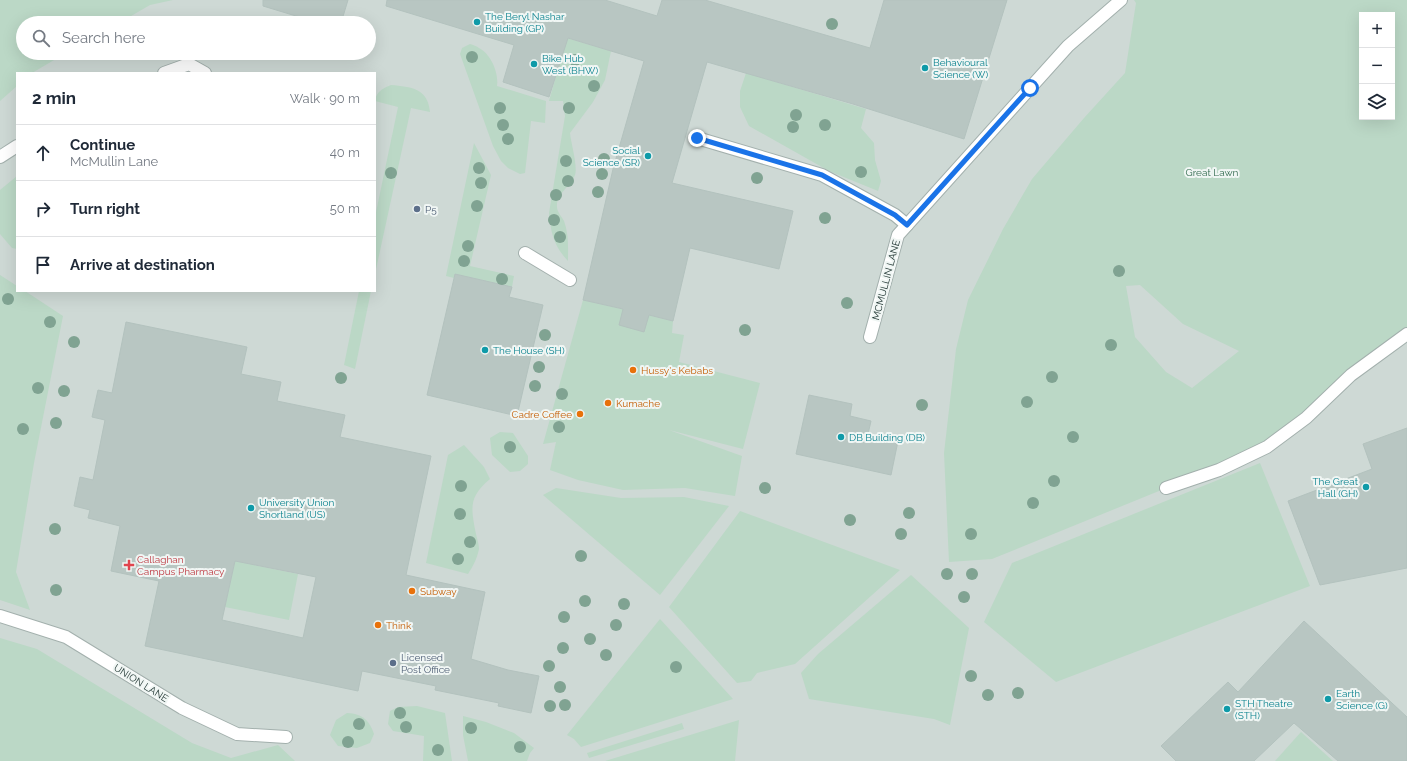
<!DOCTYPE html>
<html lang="en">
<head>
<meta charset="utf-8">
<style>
	body { margin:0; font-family:Raleway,sans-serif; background:#f2f2f3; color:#1f2937 }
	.controls { position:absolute; right:12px; top:12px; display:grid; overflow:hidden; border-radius:0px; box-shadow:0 4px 16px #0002 }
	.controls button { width:36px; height:36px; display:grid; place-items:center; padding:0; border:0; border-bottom:1px solid #e0e1e3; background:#fff; color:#1f2937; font:20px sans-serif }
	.stop { position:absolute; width:12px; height:12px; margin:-9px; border:3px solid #1a73e8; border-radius:50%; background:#fff }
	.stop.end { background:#1a73e8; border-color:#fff; box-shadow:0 1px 4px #0008 }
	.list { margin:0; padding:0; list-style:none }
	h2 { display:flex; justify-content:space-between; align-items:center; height:52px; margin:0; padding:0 16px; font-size:17px }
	h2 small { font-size:13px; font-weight:400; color:#747a83 }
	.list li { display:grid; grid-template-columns:26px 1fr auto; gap:12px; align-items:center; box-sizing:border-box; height:56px; padding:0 16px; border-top:1px solid #e0e1e3 }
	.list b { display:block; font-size:15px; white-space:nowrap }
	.list p { margin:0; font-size:13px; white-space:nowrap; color:#747a83 }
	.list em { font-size:13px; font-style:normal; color:#747a83 }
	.icon { flex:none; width:22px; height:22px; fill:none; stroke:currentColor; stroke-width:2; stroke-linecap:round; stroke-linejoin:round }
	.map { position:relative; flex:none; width:1407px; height:761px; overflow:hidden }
	.search { position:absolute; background:#fff; box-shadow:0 4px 16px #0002; left:16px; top:16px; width:360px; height:44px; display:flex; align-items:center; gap:10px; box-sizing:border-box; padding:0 14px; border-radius:22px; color:#747a83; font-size:15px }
	.panel { position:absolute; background:#fff; box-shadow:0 4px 16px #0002; left:16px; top:72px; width:360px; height:220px; border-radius:0px }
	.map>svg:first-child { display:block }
</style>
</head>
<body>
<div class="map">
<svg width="1407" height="761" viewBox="0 0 1407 761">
	<rect width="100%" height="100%" fill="#e0e9e6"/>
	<!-- built -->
	<path fill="#ced9d5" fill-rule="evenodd" d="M 0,0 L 1407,0 L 1407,761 L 0,761 ZM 1362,15 L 1392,15 L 1392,117 L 1362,117 ZM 23,23 L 369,23 L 369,53 L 23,53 ZM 17,73 L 375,73 L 375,291 L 17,291 Z"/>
	<!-- green -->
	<g fill="#bbd8c6" fill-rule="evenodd">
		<path d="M 0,0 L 173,0 L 150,5 L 119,23 L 23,23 L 23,53 L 66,53 L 32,73 L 17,73 L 17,86 L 0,101 Z"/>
		<path d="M 1134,0 L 1407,0 L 1407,334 L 1267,447 L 992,559 L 949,562 L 944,453 L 956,349 L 968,300 L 1003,229 L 1032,179 L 1084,118 L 1125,73 L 1136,3 ZM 1362,15 L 1392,15 L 1392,117 L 1362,117 ZM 1140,285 L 1183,324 L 1239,351 L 1192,388 L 1166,372 L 1135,337 L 1126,286 Z"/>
		<path d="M 519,24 L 611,51 L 605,80 L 593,102 L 570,133 C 571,143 578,167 575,175 C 571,187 556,193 557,207 C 557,212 562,217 564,221 C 569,235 568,247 568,261 C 554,246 551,234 549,213 L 565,116 L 563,101 L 549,101 L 563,51 Z"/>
		<path d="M 470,44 C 473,45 477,46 479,48 C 491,54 499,73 497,86 L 546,101 L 545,123 L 531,121 L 525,173 L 520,174 L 508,168 L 501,161 L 493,146 L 460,54 L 462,48 Z"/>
		<path d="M 746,73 L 866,109 L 861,128 L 874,143 L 875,160 L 881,181 L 878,191 L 829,171 L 749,126 L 740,107 L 740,91 Z"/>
		<path d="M 391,85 C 411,87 428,88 430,112 L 411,108 L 375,274 L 375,217 L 398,107 L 375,101 C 376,92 383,88 391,85 Z"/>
		<path d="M 474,143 L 491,175 L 470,266 L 514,276 L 512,287 L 455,274 L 454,278 L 446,276 Z"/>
		<path d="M 17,176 L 17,249 L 12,248 L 0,234 L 0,190 Z"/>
		<path d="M 0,275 L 17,286 L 17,291 L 25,291 L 63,316 L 34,463 L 16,572 L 30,610 L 0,600 Z"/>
		<path d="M 359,291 L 371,291 L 355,369 L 344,365 Z"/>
		<path d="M 583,300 L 673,321 L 672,333 L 684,335 L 679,362 L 760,383 L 743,449 L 669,430 L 742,456 L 735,496 L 685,488 L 623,490 L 578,480 L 550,470 L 556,442 L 543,444 Z"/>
		<path d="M 500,432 L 513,433 L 528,456 L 528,464 L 520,471 L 510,472 L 492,455 L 490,438 Z"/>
		<path d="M 464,445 L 484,467 L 490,479 C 468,497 471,509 476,534 C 477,539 479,544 479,549 C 477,559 473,566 468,574 L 426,563 L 448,455 Z"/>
		<path d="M 1260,463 L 1310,586 L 1056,682 L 984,622 L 1012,563 Z"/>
		<path d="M 556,488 L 621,498 L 684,497 L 729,506 L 660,595 L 543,495 Z"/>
		<path d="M 740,511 L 900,570 L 795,664 L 757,673 L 751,681 L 737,683 L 669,607 Z"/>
		<path d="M 235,561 L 298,574 L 289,620 L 225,607 Z"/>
		<path d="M 911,575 L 969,628 L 950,725 L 934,719 L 809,699 L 801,673 L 818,654 Z"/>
		<path d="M 660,619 L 733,699 L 581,747 L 574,739 L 567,735 Z"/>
		<path d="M 0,638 L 37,649 L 192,743 L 231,758 L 278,745 L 295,761 L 0,761 Z"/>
		<path d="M 417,706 L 445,713 L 452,761 L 423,761 L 424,736 L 393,731 L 388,724 L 390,711 L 398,707 Z"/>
		<path d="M 347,713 C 363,714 369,720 374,734 L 370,743 L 357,748 L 338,746 L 330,735 L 336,720 Z"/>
		<path d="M 463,716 L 486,722 L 514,733 L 534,748 L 530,753 L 527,761 L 468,761 L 463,735 Z"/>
		<path d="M 739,720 L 735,761 L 605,761 Z"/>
		<path d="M 682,723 L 684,729 L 589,758 L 587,753 Z"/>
		<path d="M 1301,732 L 1333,761 L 1275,761 Z"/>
	</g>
	<!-- building -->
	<g fill="#b8c6c2" stroke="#b3c2be" fill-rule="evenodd">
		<path d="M 263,0 L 348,0 L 341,23 L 319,23 L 263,6 Z"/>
		<path d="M 387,0 L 605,0 L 657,16 L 662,0 L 705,0 L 870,48 L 884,0 L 1007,0 L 964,139 L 853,104 L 707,62 L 672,183 L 793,211 L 779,269 L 690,248 L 673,321 L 649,315 L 644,332 L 619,325 L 623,309 L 583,300 L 613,169 L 644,61 L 568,38 L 549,97 L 503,82 L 514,45 L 386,6 Z"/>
		<path d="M 455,274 L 512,287 L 509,297 L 543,305 L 517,416 L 427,395 Z"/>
		<path d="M 126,322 L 247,347 L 241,374 L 281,382 L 277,401 L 345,415 L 340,437 L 431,456 L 406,575 L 485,592 L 471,659 L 508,670 L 539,676 L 531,713 L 498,706 L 499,703 L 435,690 L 436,686 L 362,671 L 358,691 L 145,646 L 159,581 L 111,571 L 120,526 L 88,518 L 90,510 L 74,506 L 80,477 L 93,480 L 105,420 L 92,417 L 98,390 L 112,393 ZM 235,561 L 316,577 L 303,638 L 222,620 Z"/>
		<path d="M 809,395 L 852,404 L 850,416 L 871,421 L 868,434 L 898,441 L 891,475 L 796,454 Z"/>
		<path d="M 1407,428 L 1407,568 L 1320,585 L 1288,501 L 1372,469 L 1363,444 Z"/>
		<path d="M 1304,621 L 1407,717 L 1407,761 L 1338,761 L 1294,723 L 1254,761 L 1176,761 L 1161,746 L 1228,682 L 1238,692 Z"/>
	</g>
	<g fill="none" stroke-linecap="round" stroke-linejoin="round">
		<defs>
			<g id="service">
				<path d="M 697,138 L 822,175 L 895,215 L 907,225"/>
				<path d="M 525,253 L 570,280"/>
				<path d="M 870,337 L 898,235 L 1068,46 L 1121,0"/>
			</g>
			<path id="pedestrian" d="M 1166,488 L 1219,470 L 1267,447 L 1306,418 L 1351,375 L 1407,334"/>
			<g id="minor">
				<path d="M 164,73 L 189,64 L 205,73"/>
				<path d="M 0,157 L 17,146"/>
				<path d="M 0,616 L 66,637 L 182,708 L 237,734 L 286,737"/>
			</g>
		</defs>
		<!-- service casing -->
		<use href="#service" stroke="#a3b0ad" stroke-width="14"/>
		<!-- pedestrian casing -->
		<use href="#pedestrian" stroke="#a3b0ad" stroke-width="14"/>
		<!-- minor casing -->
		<use href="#minor" stroke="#a3b0ad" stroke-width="14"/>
		<!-- service -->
		<use href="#service" stroke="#fff" stroke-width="12"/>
		<!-- pedestrian -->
		<use href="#pedestrian" stroke="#fff" stroke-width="12"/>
		<!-- minor -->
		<use href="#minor" stroke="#fff" stroke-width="12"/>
	</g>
	<!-- trees -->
	<g fill="#80a392">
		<circle cx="832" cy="24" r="6"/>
		<circle cx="472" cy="57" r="6"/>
		<circle cx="575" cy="60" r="6"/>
		<circle cx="594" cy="86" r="6"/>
		<circle cx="500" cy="108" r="6"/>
		<circle cx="569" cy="108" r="6"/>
		<circle cx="796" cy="115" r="6"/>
		<circle cx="503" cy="125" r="6"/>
		<circle cx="825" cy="125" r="6"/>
		<circle cx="793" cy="127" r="6"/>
		<circle cx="508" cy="139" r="6"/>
		<circle cx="604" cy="159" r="6"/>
		<circle cx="566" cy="161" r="6"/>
		<circle cx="479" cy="168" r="6"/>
		<circle cx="861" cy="172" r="6"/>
		<circle cx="391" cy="173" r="6"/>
		<circle cx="602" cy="174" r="6"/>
		<circle cx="757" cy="178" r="6"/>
		<circle cx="568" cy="181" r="6"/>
		<circle cx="481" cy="183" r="6"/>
		<circle cx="598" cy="192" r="6"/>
		<circle cx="556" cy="195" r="6"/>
		<circle cx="477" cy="206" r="6"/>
		<circle cx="825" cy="218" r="6"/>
		<circle cx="554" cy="220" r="6"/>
		<circle cx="560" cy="237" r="6"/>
		<circle cx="468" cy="246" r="6"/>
		<circle cx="464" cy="261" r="6"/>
		<circle cx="1119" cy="271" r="6"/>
		<circle cx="502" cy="279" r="6"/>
		<circle cx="8" cy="299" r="6"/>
		<circle cx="847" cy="303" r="6"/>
		<circle cx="50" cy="322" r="6"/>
		<circle cx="745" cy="330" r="6"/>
		<circle cx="545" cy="335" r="6"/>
		<circle cx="74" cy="342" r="6"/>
		<circle cx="1111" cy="345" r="6"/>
		<circle cx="539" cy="367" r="6"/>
		<circle cx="1052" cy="377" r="6"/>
		<circle cx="341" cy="378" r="6"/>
		<circle cx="535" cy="386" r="6"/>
		<circle cx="38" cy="388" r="6"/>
		<circle cx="64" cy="391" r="6"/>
		<circle cx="562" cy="394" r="6"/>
		<circle cx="1027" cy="402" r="6"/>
		<circle cx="922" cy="405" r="6"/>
		<circle cx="56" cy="423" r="6"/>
		<circle cx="559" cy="427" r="6"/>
		<circle cx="23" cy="429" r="6"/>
		<circle cx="1073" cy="437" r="6"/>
		<circle cx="510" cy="447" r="6"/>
		<circle cx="1054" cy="481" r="6"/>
		<circle cx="461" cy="486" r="6"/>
		<circle cx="765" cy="488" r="6"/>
		<circle cx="1033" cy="503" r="6"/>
		<circle cx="909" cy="513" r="6"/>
		<circle cx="460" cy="514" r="6"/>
		<circle cx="850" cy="520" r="6"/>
		<circle cx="55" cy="529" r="6"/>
		<circle cx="901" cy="534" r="6"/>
		<circle cx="971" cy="534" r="6"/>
		<circle cx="470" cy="542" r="6"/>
		<circle cx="581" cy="556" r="6"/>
		<circle cx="458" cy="559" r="6"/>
		<circle cx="947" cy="574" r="6"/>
		<circle cx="972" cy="574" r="6"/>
		<circle cx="56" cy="590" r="6"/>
		<circle cx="964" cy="597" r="6"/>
		<circle cx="585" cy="601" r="6"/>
		<circle cx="624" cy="604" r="6"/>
		<circle cx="564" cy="617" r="6"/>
		<circle cx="616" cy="625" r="6"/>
		<circle cx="590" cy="639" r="6"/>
		<circle cx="563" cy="648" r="6"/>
		<circle cx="606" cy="655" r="6"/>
		<circle cx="549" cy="666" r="6"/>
		<circle cx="676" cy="667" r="6"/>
		<circle cx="971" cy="676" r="6"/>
		<circle cx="560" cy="687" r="6"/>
		<circle cx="1018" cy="693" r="6"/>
		<circle cx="988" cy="695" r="6"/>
		<circle cx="565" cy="705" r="6"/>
		<circle cx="550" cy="706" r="6"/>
		<circle cx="400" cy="713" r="6"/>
		<circle cx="359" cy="724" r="6"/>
		<circle cx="406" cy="727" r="6"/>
		<circle cx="471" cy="728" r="6"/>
		<circle cx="348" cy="742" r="6"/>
		<circle cx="520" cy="747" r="6"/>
		<circle cx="438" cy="750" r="6"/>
	</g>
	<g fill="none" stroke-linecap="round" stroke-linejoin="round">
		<!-- route -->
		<path stroke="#1a73e8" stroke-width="5" d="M 697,138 L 822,175 L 895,215 L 907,225 L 1030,88"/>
	</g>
	<!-- markers -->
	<g fill="#0f9aa8" stroke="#f0f6f4" stroke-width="1.5">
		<circle cx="477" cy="22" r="4"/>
		<circle cx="534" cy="64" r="4"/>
		<circle cx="925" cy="68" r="4"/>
		<circle cx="648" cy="156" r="4"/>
		<circle cx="485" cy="350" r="4"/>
		<circle cx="841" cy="437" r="4"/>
		<circle cx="1366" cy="487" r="4"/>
		<circle cx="251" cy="508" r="4"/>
		<circle cx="1328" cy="699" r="4"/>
		<circle cx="1227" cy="709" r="4"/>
	</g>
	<g fill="#5c6f8a" stroke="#f0f6f4" stroke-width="1.5">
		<circle cx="417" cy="209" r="4"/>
		<circle cx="393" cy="663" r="4"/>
	</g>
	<g fill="#e8710a" stroke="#f0f6f4" stroke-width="1.5">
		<circle cx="633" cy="370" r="4"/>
		<circle cx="608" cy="403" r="4"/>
		<circle cx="580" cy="414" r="4"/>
		<circle cx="412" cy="591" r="4"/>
		<circle cx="378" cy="625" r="4"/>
	</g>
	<path fill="#e0444e" stroke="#f0f6f4" stroke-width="1.5" d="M127 559h4v4h4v4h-4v4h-4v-4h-4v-4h4z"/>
	<g text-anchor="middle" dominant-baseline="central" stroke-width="4" stroke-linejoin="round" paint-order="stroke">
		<!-- culture labels -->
		<g font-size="10" fill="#0d838f" stroke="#f0f6f4" text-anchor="start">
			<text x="485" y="16">The Beryl Nashar<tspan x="485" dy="12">Building (GP)</tspan></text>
			<text x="542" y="58">Bike Hub<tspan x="542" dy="12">West (BHW)</tspan></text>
			<text x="933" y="62">Behavioural<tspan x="933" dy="12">Science (W)</tspan></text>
			<text x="640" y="150" text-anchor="end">Social<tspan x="640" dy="12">Science (SR)</tspan></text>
			<text x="493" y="350">The House (SH)</text>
			<text x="849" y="437">DB Building (DB)</text>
			<text x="1358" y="481" text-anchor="end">The Great<tspan x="1358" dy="12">Hall (GH)</tspan></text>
			<text x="259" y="502">University Union<tspan x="259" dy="12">Shortland (US)</tspan></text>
			<text x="1336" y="693">Earth<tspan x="1336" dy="12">Science (G)</tspan></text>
			<text x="1235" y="703">STH Theatre<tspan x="1235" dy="12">(STH)</tspan></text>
		</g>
		<!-- park labels -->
		<g font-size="10" fill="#316a4e" stroke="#f0f6f4">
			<text x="1212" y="172">Great Lawn</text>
		</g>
		<!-- service labels -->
		<g font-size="10" fill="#4e5e75" stroke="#f0f6f4" text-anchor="start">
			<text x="425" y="209">P5</text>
			<text x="401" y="657">Licensed<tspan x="401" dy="12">Post Office</tspan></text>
		</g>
		<!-- street labels -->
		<g font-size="10" fill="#223734" stroke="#f0f6f4">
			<text transform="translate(886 280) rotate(-75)">MCMULLIN LANE</text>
			<text transform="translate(141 683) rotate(32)">UNION LANE</text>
		</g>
		<!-- food labels -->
		<g font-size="10" fill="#c56008" stroke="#f0f6f4" text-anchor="start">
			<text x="641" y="370">Hussy's Kebabs</text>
			<text x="616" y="403">Kumache</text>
			<text x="572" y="414" text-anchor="end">Cadre Coffee</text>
			<text x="420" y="591">Subway</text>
			<text x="386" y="625">Think</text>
		</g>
		<!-- health labels -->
		<g font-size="10" fill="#be3a42" stroke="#f0f6f4" text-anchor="start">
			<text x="137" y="559">Callaghan<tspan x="137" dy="12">Campus Pharmacy</tspan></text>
		</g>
	</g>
</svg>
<div class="controls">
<button>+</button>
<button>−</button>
<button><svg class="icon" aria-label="layers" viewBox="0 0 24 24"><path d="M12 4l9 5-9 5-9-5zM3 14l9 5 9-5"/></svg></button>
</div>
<div class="stop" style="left:1030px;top:88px"></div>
<div class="stop end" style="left:697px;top:138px"></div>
<div class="search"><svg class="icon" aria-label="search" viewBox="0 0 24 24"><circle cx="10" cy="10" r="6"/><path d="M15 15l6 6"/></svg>Search here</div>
<section class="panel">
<h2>2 min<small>Walk · 90 m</small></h2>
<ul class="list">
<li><svg class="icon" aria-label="ahead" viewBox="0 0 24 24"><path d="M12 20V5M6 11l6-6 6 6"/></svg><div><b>Continue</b><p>McMullin Lane</p></div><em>40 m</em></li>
<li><svg class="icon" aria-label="right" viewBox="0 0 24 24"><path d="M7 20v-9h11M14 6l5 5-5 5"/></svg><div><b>Turn right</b></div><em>50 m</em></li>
<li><svg class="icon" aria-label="arrive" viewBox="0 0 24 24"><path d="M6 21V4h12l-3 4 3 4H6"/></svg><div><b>Arrive at destination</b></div></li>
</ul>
</section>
</div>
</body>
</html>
